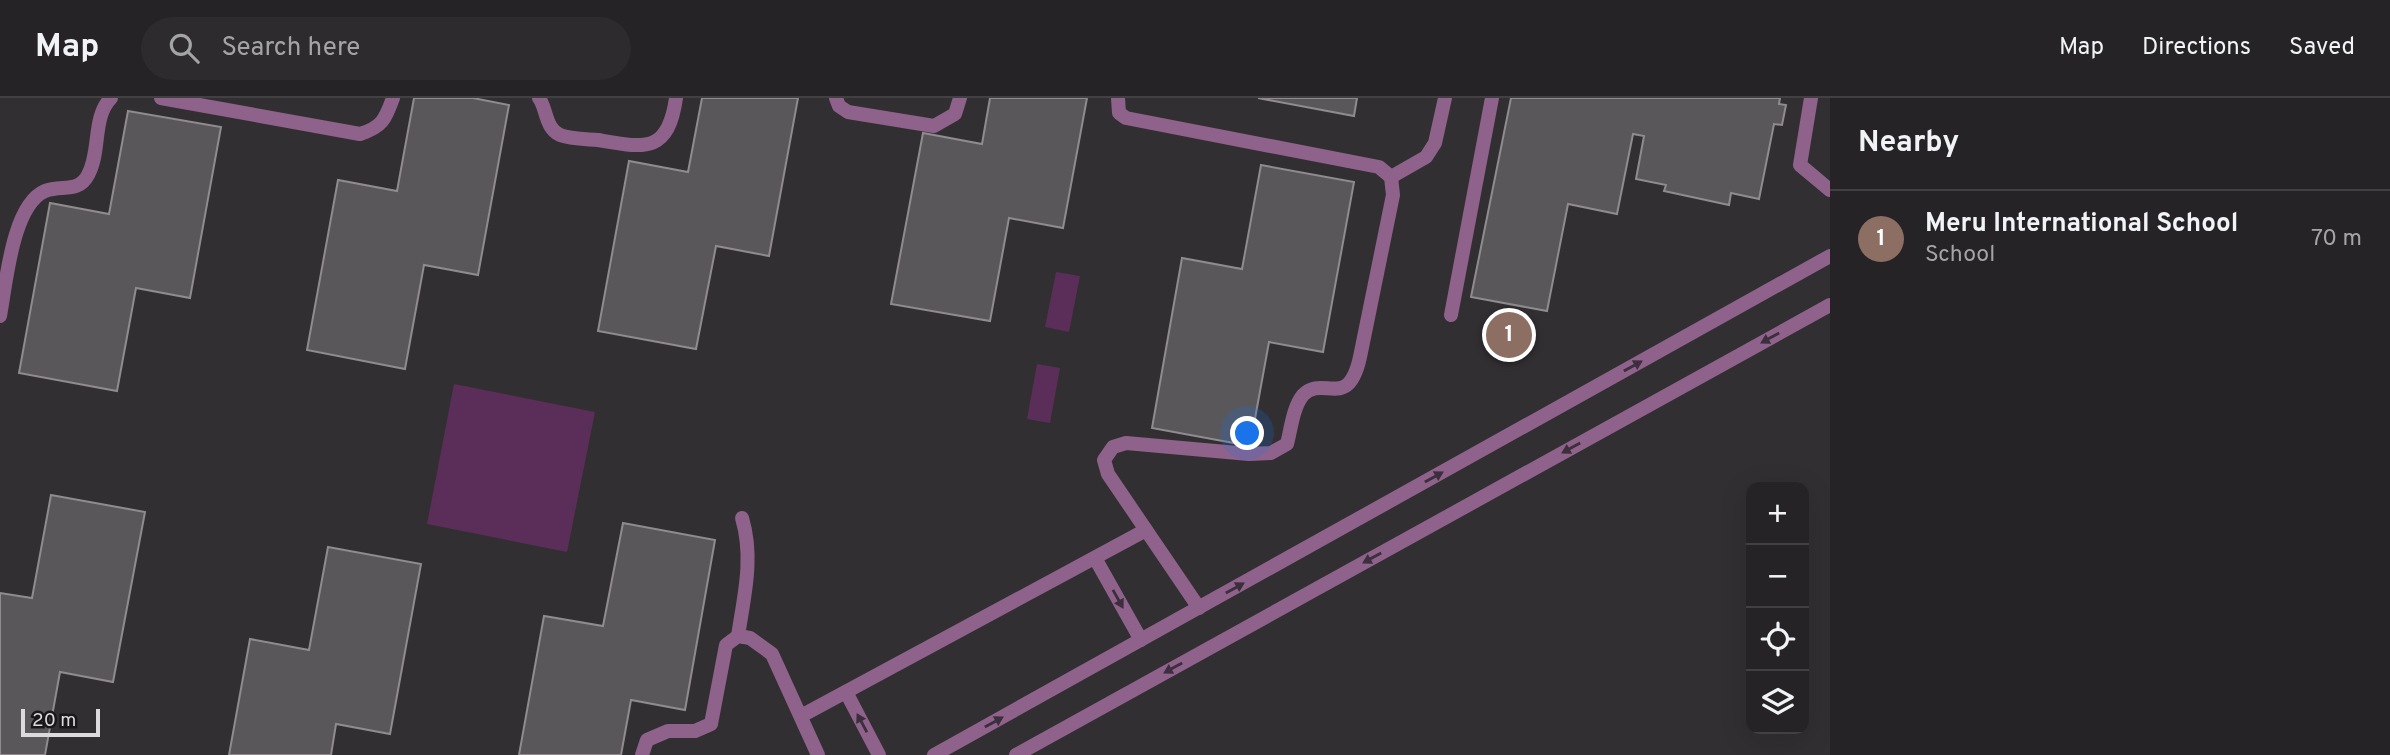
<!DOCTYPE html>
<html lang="en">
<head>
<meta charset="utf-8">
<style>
	body { margin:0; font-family:Overpass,sans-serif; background:#2e2b2e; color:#f1f3f6 }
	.controls { position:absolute; right:21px; bottom:21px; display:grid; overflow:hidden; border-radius:14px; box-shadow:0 7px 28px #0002 }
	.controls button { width:63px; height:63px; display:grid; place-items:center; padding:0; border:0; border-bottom:2px solid #424043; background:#262326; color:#f1f3f6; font:35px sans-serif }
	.scale { position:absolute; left:21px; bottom:18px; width:79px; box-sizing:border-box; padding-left:7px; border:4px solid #dcdadc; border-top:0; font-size:19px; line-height:24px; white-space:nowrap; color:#dcdadc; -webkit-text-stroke:5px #191719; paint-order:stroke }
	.you { position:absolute; left:1248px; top:336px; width:24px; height:24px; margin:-18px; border:5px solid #fff; border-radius:50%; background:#1a73e8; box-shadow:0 0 0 10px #1a73e833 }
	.badge { display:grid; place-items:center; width:46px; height:46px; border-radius:50%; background:#db2777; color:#fff; font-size:23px; font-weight:700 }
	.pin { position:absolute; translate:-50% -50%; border:4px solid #fff; box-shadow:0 2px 7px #0006 }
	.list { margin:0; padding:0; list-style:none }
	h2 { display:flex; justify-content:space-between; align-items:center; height:91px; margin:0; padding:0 28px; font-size:30px }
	h2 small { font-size:23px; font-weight:400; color:#a4a4a7 }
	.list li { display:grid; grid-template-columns:46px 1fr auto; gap:21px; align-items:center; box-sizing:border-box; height:98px; padding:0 28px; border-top:2px solid #424043 }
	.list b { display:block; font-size:26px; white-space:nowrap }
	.list p { margin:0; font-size:23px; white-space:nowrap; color:#a4a4a7 }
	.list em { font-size:23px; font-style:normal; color:#a4a4a7 }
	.icon { flex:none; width:38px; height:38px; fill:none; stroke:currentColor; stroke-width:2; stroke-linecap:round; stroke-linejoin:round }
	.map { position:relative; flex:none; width:1830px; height:657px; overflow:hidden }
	header { display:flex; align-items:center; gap:42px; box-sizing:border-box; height:98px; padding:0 35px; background:#262326; border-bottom:2px solid #424043 }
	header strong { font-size:33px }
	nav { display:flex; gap:38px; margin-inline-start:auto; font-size:24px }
	.search { width:490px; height:63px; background:#2e2b2e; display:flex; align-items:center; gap:18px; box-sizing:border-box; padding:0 24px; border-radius:38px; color:#a4a4a7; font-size:26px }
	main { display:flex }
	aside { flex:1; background:#262326 }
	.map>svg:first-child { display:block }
</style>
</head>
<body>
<header>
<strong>Map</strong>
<div class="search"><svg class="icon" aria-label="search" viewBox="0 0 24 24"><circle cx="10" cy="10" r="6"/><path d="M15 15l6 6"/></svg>Search here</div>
<nav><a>Map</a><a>Directions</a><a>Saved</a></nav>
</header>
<main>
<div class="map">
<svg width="1830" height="657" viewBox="0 0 1830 657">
	<rect width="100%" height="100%" fill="#322f32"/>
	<!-- green -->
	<g fill="#5a2e58">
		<path d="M 1056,174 L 1080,178 L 1069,234 L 1045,229 Z"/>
		<path d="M 1037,266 L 1060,270 L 1050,325 L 1027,321 Z"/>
		<path d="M 454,286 L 595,314 L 567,454 L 427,426 Z"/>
	</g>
	<!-- building -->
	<g fill="#5a575a" stroke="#8f8b8e" stroke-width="2">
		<path d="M 414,0 L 473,0 L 509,7 L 478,177 L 424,167 L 405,271 L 307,252 L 338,82 L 397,93 Z"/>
		<path d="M 702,0 L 798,0 L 769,158 L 716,148 L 696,251 L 598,233 L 629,63 L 688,74 Z"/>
		<path d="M 990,0 L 1087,0 L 1063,130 L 1009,120 L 990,223 L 891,206 L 923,35 L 982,46 Z"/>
		<path d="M 1258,0 L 1357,0 L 1354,18 Z"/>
		<path d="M 1511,0 L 1780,0 L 1779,6 L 1786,7 L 1782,27 L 1774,26 L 1759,101 L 1731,95 L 1729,107 L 1664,93 L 1666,87 L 1636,81 L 1644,38 L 1633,36 L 1617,116 L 1568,106 L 1547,213 L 1471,199 Z"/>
		<path d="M 128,13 L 221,29 L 190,200 L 136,190 L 117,293 L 19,275 L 50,105 L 109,116 Z"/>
		<path d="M 1261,67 L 1354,84 L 1323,254 L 1269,244 L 1250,348 L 1152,330 L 1182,160 L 1242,171 Z"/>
		<path d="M 51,397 L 145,414 L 113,584 L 60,574 L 45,657 L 0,657 L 0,495 L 32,500 Z"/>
		<path d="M 623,425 L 715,442 L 685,612 L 631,602 L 621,657 L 519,657 L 544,518 L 603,528 Z"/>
		<path d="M 328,449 L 421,466 L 390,636 L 336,626 L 331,657 L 229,657 L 250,541 L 309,552 Z"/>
	</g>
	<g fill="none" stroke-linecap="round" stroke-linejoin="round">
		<!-- service -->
		<g stroke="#8f628c" stroke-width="14">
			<path d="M 1811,0 L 1800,67 L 1830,92"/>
			<path d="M 1451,217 L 1492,0"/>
		</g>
		<!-- minor -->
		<g stroke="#8f628c" stroke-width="14">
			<path d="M 161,0 L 360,36 C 382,29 385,22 393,0"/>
			<path d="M 539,0 C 547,11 545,30 560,37 C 570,41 587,41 598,42 C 645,50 668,56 676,0"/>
			<path d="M 836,0 L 839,8 L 848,14 L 934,28 L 955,16 L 960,0"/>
			<path d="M 1118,0 L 1119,15 L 1126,20 L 1379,69 L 1391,79 L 1393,97 L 1360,259 C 1348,314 1323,276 1303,297 C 1293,309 1291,331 1287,346 L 1271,355 L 1249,356 L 1126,345 L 1113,349 L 1104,362 L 1108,376 L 1199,510"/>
			<path d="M 1391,79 L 1426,59 L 1435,45 L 1445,0"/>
			<path d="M 0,218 C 6,187 12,107 45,93 C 61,86 78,96 88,77 C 101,54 92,19 111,0"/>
			<path d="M 1095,460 L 1141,542"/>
			<path d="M 738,538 C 744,498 754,460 742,420"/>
			<path d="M 846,594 L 879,657"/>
			<path d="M 801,618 L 1146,432"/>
			<path d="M 642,657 L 647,642 L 668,633 L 695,633 L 711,626 L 726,547 L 738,538 L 750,540 L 772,556 L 818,657"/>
		</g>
		<!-- tertiary -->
		<g stroke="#8f628c" stroke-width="14">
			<path d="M 934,657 L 1830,158"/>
			<path d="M 1016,657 L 1830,207"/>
		</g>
	</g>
	<!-- one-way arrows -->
	<defs><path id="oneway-solid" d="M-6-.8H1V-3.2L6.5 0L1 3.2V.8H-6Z" transform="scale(1.75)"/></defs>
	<g fill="#3c2e3c">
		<use href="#oneway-solid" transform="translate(1770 240) rotate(151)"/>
		<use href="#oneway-solid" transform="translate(1633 268) rotate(-29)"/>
		<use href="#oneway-solid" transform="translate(1571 350) rotate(151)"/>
		<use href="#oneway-solid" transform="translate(1434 379) rotate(-29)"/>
		<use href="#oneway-solid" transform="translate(1372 460) rotate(151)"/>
		<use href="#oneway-solid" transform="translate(1235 490) rotate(-29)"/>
		<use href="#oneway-solid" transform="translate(1118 501) rotate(61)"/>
		<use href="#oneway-solid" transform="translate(1173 570) rotate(151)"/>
		<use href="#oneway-solid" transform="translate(994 624) rotate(-29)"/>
		<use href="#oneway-solid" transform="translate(862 625) rotate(-118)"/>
	</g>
</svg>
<div class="controls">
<button>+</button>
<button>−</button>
<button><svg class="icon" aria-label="locate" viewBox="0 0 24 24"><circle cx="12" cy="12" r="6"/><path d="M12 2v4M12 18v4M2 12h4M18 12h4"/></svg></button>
<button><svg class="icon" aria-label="layers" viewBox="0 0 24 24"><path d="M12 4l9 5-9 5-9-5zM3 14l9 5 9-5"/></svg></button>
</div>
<div class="scale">20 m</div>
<div class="you"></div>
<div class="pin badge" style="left:1509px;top:237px;background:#8d6e63">1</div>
</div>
<aside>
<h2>Nearby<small></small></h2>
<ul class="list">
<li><span class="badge" style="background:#8d6e63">1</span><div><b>Meru International School</b><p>School</p></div><em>70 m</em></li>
</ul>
</aside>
</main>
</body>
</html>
